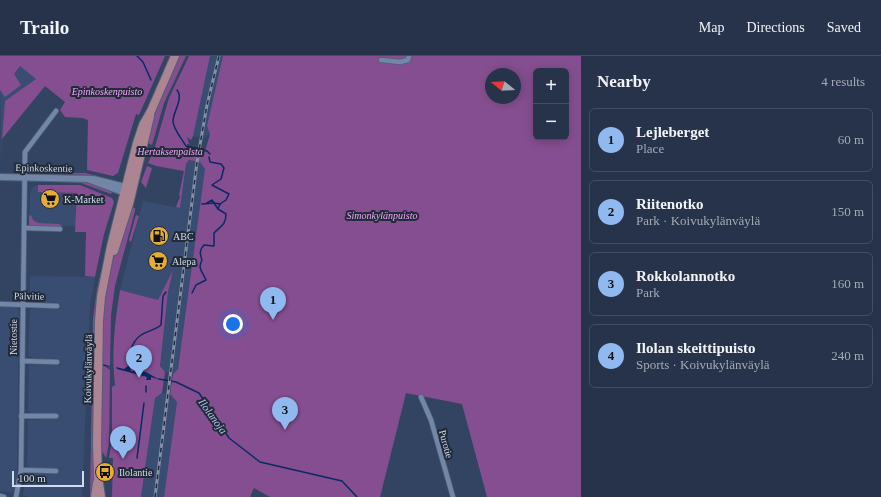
<!DOCTYPE html>
<html lang="en">
<head>
<meta charset="utf-8">
<style>
	body { margin:0; font-family:"Times New Roman",serif; background:#2e3b51; color:#f1f3f6 }
	.controls { position:absolute; right:12px; top:12px; display:grid; overflow:hidden; border-radius:6px; box-shadow:0 2px 10px #0003 }
	.controls button { width:36px; height:36px; display:grid; place-items:center; padding:0; border:0; border-bottom:1px solid #424e62; background:#26334a; color:#f1f3f6; font:20px sans-serif }
	.compass { position:absolute; left:485px; top:12px; width:36px; height:36px; border-radius:50%; background:#26334a; box-shadow:0 2px 10px #0003; rotate:288deg }
	.scale { position:absolute; left:12px; bottom:10px; width:72px; box-sizing:border-box; padding-left:4px; border:2px solid #d0dbed; border-top:0; font-size:11px; line-height:14px; white-space:nowrap; color:#d0dbed; -webkit-text-stroke:3px #222a38; paint-order:stroke }
	.you { position:absolute; left:233px; top:268px; width:14px; height:14px; margin:-10px; border:3px solid #fff; border-radius:50%; background:#1a73e8; box-shadow:0 0 0 6px #1a73e833 }
	.badge { display:grid; place-items:center; width:26px; height:26px; border-radius:50%; background:#90b9f0; color:#111; font-size:13px; font-weight:700 }
	.pin { position:absolute; translate:-50% -33px; filter:drop-shadow(0 1px 2px #0008) }
	.pin::after { content:''; position:absolute; top:21px; width:14px; height:12px; background:inherit; clip-path:polygon(0 0,100% 0,50% 100%) }
	.list { margin:0; padding:0; list-style:none }
	h2 { display:flex; justify-content:space-between; align-items:center; height:52px; margin:0; padding:0 16px; font-size:17px }
	h2 small { font-size:13px; font-weight:400; color:#a4aab5 }
	.list li { display:grid; grid-template-columns:26px 1fr auto; gap:12px; align-items:center; box-sizing:border-box; height:64px; margin:0 8px 8px; padding:0 8px; border:1px solid #424e62; border-radius:6px }
	.list b { display:block; font-size:15px; white-space:nowrap }
	.list p { margin:0; font-size:13px; white-space:nowrap; color:#a4aab5 }
	.list em { font-size:13px; font-style:normal; color:#a4aab5 }
	.map { position:relative; flex:none; width:581px; height:441px; overflow:hidden }
	header { display:flex; align-items:center; gap:24px; box-sizing:border-box; height:56px; padding:0 20px; background:#26334a; border-bottom:1px solid #424e62 }
	header strong { font-size:19px }
	nav { display:flex; gap:22px; margin-inline-start:auto; font-size:14px }
	main { display:flex }
	aside { flex:1; background:#26334a }
	.map>svg:first-child { display:block }
</style>
</head>
<body>
<header>
<strong>Trailo</strong>
<nav><a>Map</a><a>Directions</a><a>Saved</a></nav>
</header>
<main>
<div class="map">
<svg width="581" height="441" viewBox="0 0 581 441">
	<rect width="100%" height="100%" fill="#324462"/>
	<!-- built -->
	<g fill="#384d71">
		<path d="M 0,0 L 13,0 L 20,9 L 36,23 L 2,83 L 1,113 Z"/>
		<path d="M 207,0 L 230,0 L 215,75 L 204,82 L 193,80 L 188,71 Z"/>
		<path d="M 189,104 L 200,106 L 205,113 L 178,313 L 173,318 L 165,316 L 160,310 L 168,236 L 172,216 L 158,244 L 120,234 L 143,145 L 180,152 L 186,108 Z"/>
		<path d="M 38,129 L 38,136 L 87,137 L 75,176 L 75,170 L 29,170 L 30,138 L 34,130 Z"/>
		<path d="M 30,220 L 95,221 L 90,250 L 82,441 L 30,441 L 23,439 L 26,421 L 29,418 L 57,418 L 56,413 L 29,413 L 27,409 L 28,364 L 58,362 L 58,357 L 30,357 L 28,353 L 29,309 L 58,308 L 58,303 L 33,302 L 28,299 L 30,253 L 59,252 L 58,247 L 30,245 Z"/>
		<path d="M 0,251 L 17,251 L 19,253 L 17,421 L 16,432 L 12,437 L 0,435 Z"/>
		<path d="M 162,337 L 170,338 L 177,346 L 164,441 L 141,441 L 155,342 Z"/>
	</g>
	<!-- green -->
	<g fill="#854e90" fill-rule="evenodd">
		<path d="M 0,0 L 165,0 L 139,59 L 136,58 L 118,117 L 113,120 L 87,114 L 88,64 L 82,62 L 65,61 L 60,54 L 65,46 L 45,30 L 2,83 L 5,45 L 36,23 L 20,10 L 14,18 L 21,29 L 5,41 L 0,34 Z"/>
		<path d="M 179,0 L 186,0 L 164,47 L 152,89 L 148,87 C 150,57 166,27 179,0 Z"/>
		<path d="M 189,0 L 210,0 L 193,80 L 191,84 L 187,81 L 189,88 L 187,88 L 186,96 L 204,99 L 210,78 L 207,70 L 223,0 L 581,0 L 581,441 L 487,441 L 462,348 L 406,337 L 380,441 L 270,441 L 254,432 L 250,441 L 164,441 L 177,346 L 170,338 L 173,318 L 178,313 L 205,113 L 200,106 L 189,104 L 186,108 L 180,152 L 176,151 L 180,141 L 179,139 L 184,115 L 156,110 L 148,107 L 154,94 L 169,42 ZM 536,15 L 566,15 L 566,81 L 536,81 ZM 491,18 L 515,18 L 515,42 L 491,42 Z"/>
		<path d="M 147,110 L 152,112 L 146,132 L 141,126 Z"/>
		<path d="M 45,117 L 85,117 L 112,124 L 85,119 Z"/>
		<path d="M 45,125 L 83,125 L 112,136 L 111,138 L 81,127 Z"/>
		<path d="M 38,129 L 80,129 L 112,142 L 114,146 L 104,178 L 95,221 L 85,220 L 86,176 L 75,176 L 77,137 L 38,136 Z"/>
		<path d="M 130,151 L 135,152 L 135,155 L 115,230 L 111,259 L 110,309 L 106,311 L 110,314 L 109,387 L 106,402 L 100,392 L 101,267 L 108,220 Z"/>
		<path d="M 31,159 L 33,164 L 38,167 L 59,168 L 62,170 L 29,170 L 29,160 Z"/>
		<path d="M 136,159 L 139,160 L 131,186 L 129,184 Z"/>
		<path d="M 108,186 L 94,392 L 94,441 L 90,441 L 93,263 L 97,233 Z"/>
		<path d="M 173,214 L 168,236 L 160,310 L 165,316 L 162,337 L 155,342 L 141,441 L 112,441 L 113,402 L 109,402 L 112,383 L 112,331 L 115,329 C 111,298 115,264 120,234 L 158,244 Z"/>
	</g>
	<!-- water -->
	<path fill="#082a65" d="M 128,310 L 130,311 L 131,315 L 146,316 L 160,324 L 151,321 L 151,324 L 146,324 L 147,321 L 117,313 L 116,311 L 124,313 Z"/>
	<g fill="none" stroke-linecap="round" stroke-linejoin="round">
		<!-- stream -->
		<g stroke="#082a65" stroke-width="1.5">
			<path d="M 137,0 L 143,6 L 151,24"/>
			<path d="M 177,34 C 184,42 173,56 173,65 C 173,73 182,83 186,90 L 207,95 L 210,98"/>
			<path d="M 207,147 L 212,144 L 214,147 L 220,148"/>
			<path d="M 202,148 L 214,147 L 218,153"/>
			<path d="M 192,237 L 196,229 L 206,224 C 203,216 197,213 202,204 C 200,198 199,194 204,189 L 214,190 L 214,177 C 221,170 226,169 226,158 L 218,153 L 220,148 L 226,144 L 229,138 L 212,129 L 221,123 L 224,112 L 221,108 L 210,106 L 209,101"/>
			<path d="M 103,309 L 107,310"/>
			<path d="M 129,311 C 128,300 131,286 141,279 C 147,275 155,274 161,269 L 163,240 L 166,236"/>
			<path d="M 159,323 L 176,326 L 199,337 L 229,382 L 260,406 L 342,425 L 357,441"/>
			<path d="M 146,336 L 146,330"/>
			<path d="M 137,402 L 144,347"/>
		</g>
		<defs>
			<g id="minor">
				<path d="M 381,4 L 400,6 L 408,4 L 409,0"/>
				<path d="M 25,172 L 60,173"/>
				<path d="M 0,248 L 57,250"/>
				<path d="M 22,305 L 57,306"/>
				<path d="M 421,341 L 431,364 L 453,441"/>
				<path d="M 21,360 L 56,360"/>
				<path d="M 21,414 L 56,415"/>
				<path d="M 0,440 L 4,441"/>
				<path d="M 16,441 L 21,414 L 25,96 L 56,55"/>
			</g>
			<g id="tertiary">
				<path d="M 0,121 L 93,123 L 129,132"/>
				<path d="M 90,124 L 128,138"/>
			</g>
			<g id="primary">
				<path d="M 114,195 L 129,148 L 150,60"/>
				<path d="M 95,441 L 97,427"/>
				<path d="M 101,441 L 98,420 L 97,388 L 99,265 L 101,241 L 111,190 L 137,87 L 143,69 L 151,55 L 175,0"/>
			</g>
		</defs>
		<!-- minor casing -->
		<use href="#minor" stroke="#505f78" stroke-width="6"/>
		<!-- tertiary casing -->
		<use href="#tertiary" stroke="#505f78" stroke-width="8"/>
		<!-- primary casing -->
		<use href="#primary" stroke="#505f78" stroke-width="10"/>
		<!-- minor -->
		<use href="#minor" stroke="#7286a7" stroke-width="4.5"/>
		<!-- tertiary -->
		<use href="#tertiary" stroke="#7286a7" stroke-width="6"/>
		<!-- primary -->
		<use href="#primary" stroke="#ad8592" stroke-width="8"/>
		<defs>
			<path id="rail" d="M 155,441 L 197,106 L 207,49 L 219,0"/>
		</defs>
		<!-- rail casing -->
		<use href="#rail" stroke="#8190a8" stroke-width="3"/>
		<!-- rail -->
		<use href="#rail" stroke="#222a38" stroke-width="1.5" stroke-dasharray="4.5" stroke-linecap="butt"/>
	</g>
	<!-- icons -->
	<defs>
		<symbol id="supermarket-disc" viewBox="-11 -11 22 22"><circle r="9.5" fill="#e7ac36" stroke="#222a38"/><path d="M-6-5.5h2.5l.6 2H6L4.5 2H-2.5L-4.4-4H-6ZM-1.5 3.2a1.3 1.3 0 1 0 .1 0ZM3 3.2a1.3 1.3 0 1 0 .1 0Z" fill="#111"/></symbol>
		<symbol id="fuel-disc" viewBox="-11 -11 22 22"><circle r="9.5" fill="#e7ac36" stroke="#222a38"/><path d="M-5.5-6h7V0h2V4h1.3V-2.5L3-4.5l.8-.8L6-3V5H2.5V1h-1V6h-7ZM-4.2-4.7v3.2H.2V-4.7Z" fill="#111"/></symbol>
		<symbol id="bus-disc" viewBox="-11 -11 22 22"><circle r="9.5" fill="#e7ac36" stroke="#222a38"/><path d="M-5-6H5V4H4V6H2V4H-2V6H-4V4H-5ZM-3.5-4V0h7V-4ZM-3.5 1.2v1.5H-2V1.2ZM2 1.2v1.5H3.5V1.2Z" fill="#111"/></symbol>
	</defs>
	<g fill-rule="evenodd">
		<use href="#supermarket-disc" x="39" y="132" width="22" height="22"/>
		<use href="#fuel-disc" x="148" y="169" width="22" height="22"/>
		<use href="#supermarket-disc" x="147" y="194" width="22" height="22"/>
		<use href="#bus-disc" x="94" y="405" width="22" height="22"/>
	</g>
	<g text-anchor="middle" dominant-baseline="central" stroke-width="4" stroke-linejoin="round" paint-order="stroke">
		<!-- park labels -->
		<g font-size="10" font-style="italic" fill="#eea9fc" stroke="#222a38">
			<text x="107" y="35">Epinkoskenpuisto</text>
			<text x="170" y="95">Hertaksenpalsta</text>
			<text x="382" y="159">Simonkylänpuisto</text>
		</g>
		<!-- street labels -->
		<g font-size="10" fill="#d0dbed" stroke="#222a38">
			<text transform="translate(44 112) rotate(1)">Epinkoskentie</text>
			<text transform="translate(29 240) rotate(1)">Pälvitie</text>
			<text transform="translate(13 281) rotate(-90)">Nietostie</text>
			<text transform="translate(88 313) rotate(-89)">Koivukylänväylä</text>
			<text transform="translate(446 388) rotate(75)">Purotie</text>
		</g>
		<!-- poi labels -->
		<g font-size="10" fill="#d0dbed" stroke="#222a38" text-anchor="start">
			<text x="64" y="143">K-Market</text>
			<text x="173" y="180">ABC</text>
			<text x="172" y="205">Alepa</text>
			<text x="119" y="416">Ilolantie</text>
		</g>
		<!-- water labels -->
		<g font-size="11" font-style="italic" fill="#afc9f4" stroke="#222a38">
			<text transform="translate(213 360) rotate(54)">Ilolanoja</text>
		</g>
	</g>
</svg>
<div class="controls">
<button>+</button>
<button>−</button>
</div>
<svg class="compass" viewBox="-18 -18 36 36"><path d="M0-13l5 13h-10z" fill="#e53935"/><path d="M0 13l5-13h-10z" fill="#a4aab5"/></svg>
<div class="scale">100 m</div>
<div class="you"></div>
<div class="pin badge" style="left:273px;top:264px">1</div>
<div class="pin badge" style="left:139px;top:322px">2</div>
<div class="pin badge" style="left:285px;top:374px">3</div>
<div class="pin badge" style="left:123px;top:403px">4</div>
</div>
<aside>
<h2>Nearby<small>4 results</small></h2>
<ul class="list">
<li><span class="badge">1</span><div><b>Lejleberget</b><p>Place</p></div><em>60 m</em></li>
<li><span class="badge">2</span><div><b>Riitenotko</b><p>Park · Koivukylänväylä</p></div><em>150 m</em></li>
<li><span class="badge">3</span><div><b>Rokkolannotko</b><p>Park</p></div><em>160 m</em></li>
<li><span class="badge">4</span><div><b>Ilolan skeittipuisto</b><p>Sports · Koivukylänväylä</p></div><em>240 m</em></li>
</ul>
</aside>
</main>
</body>
</html>
